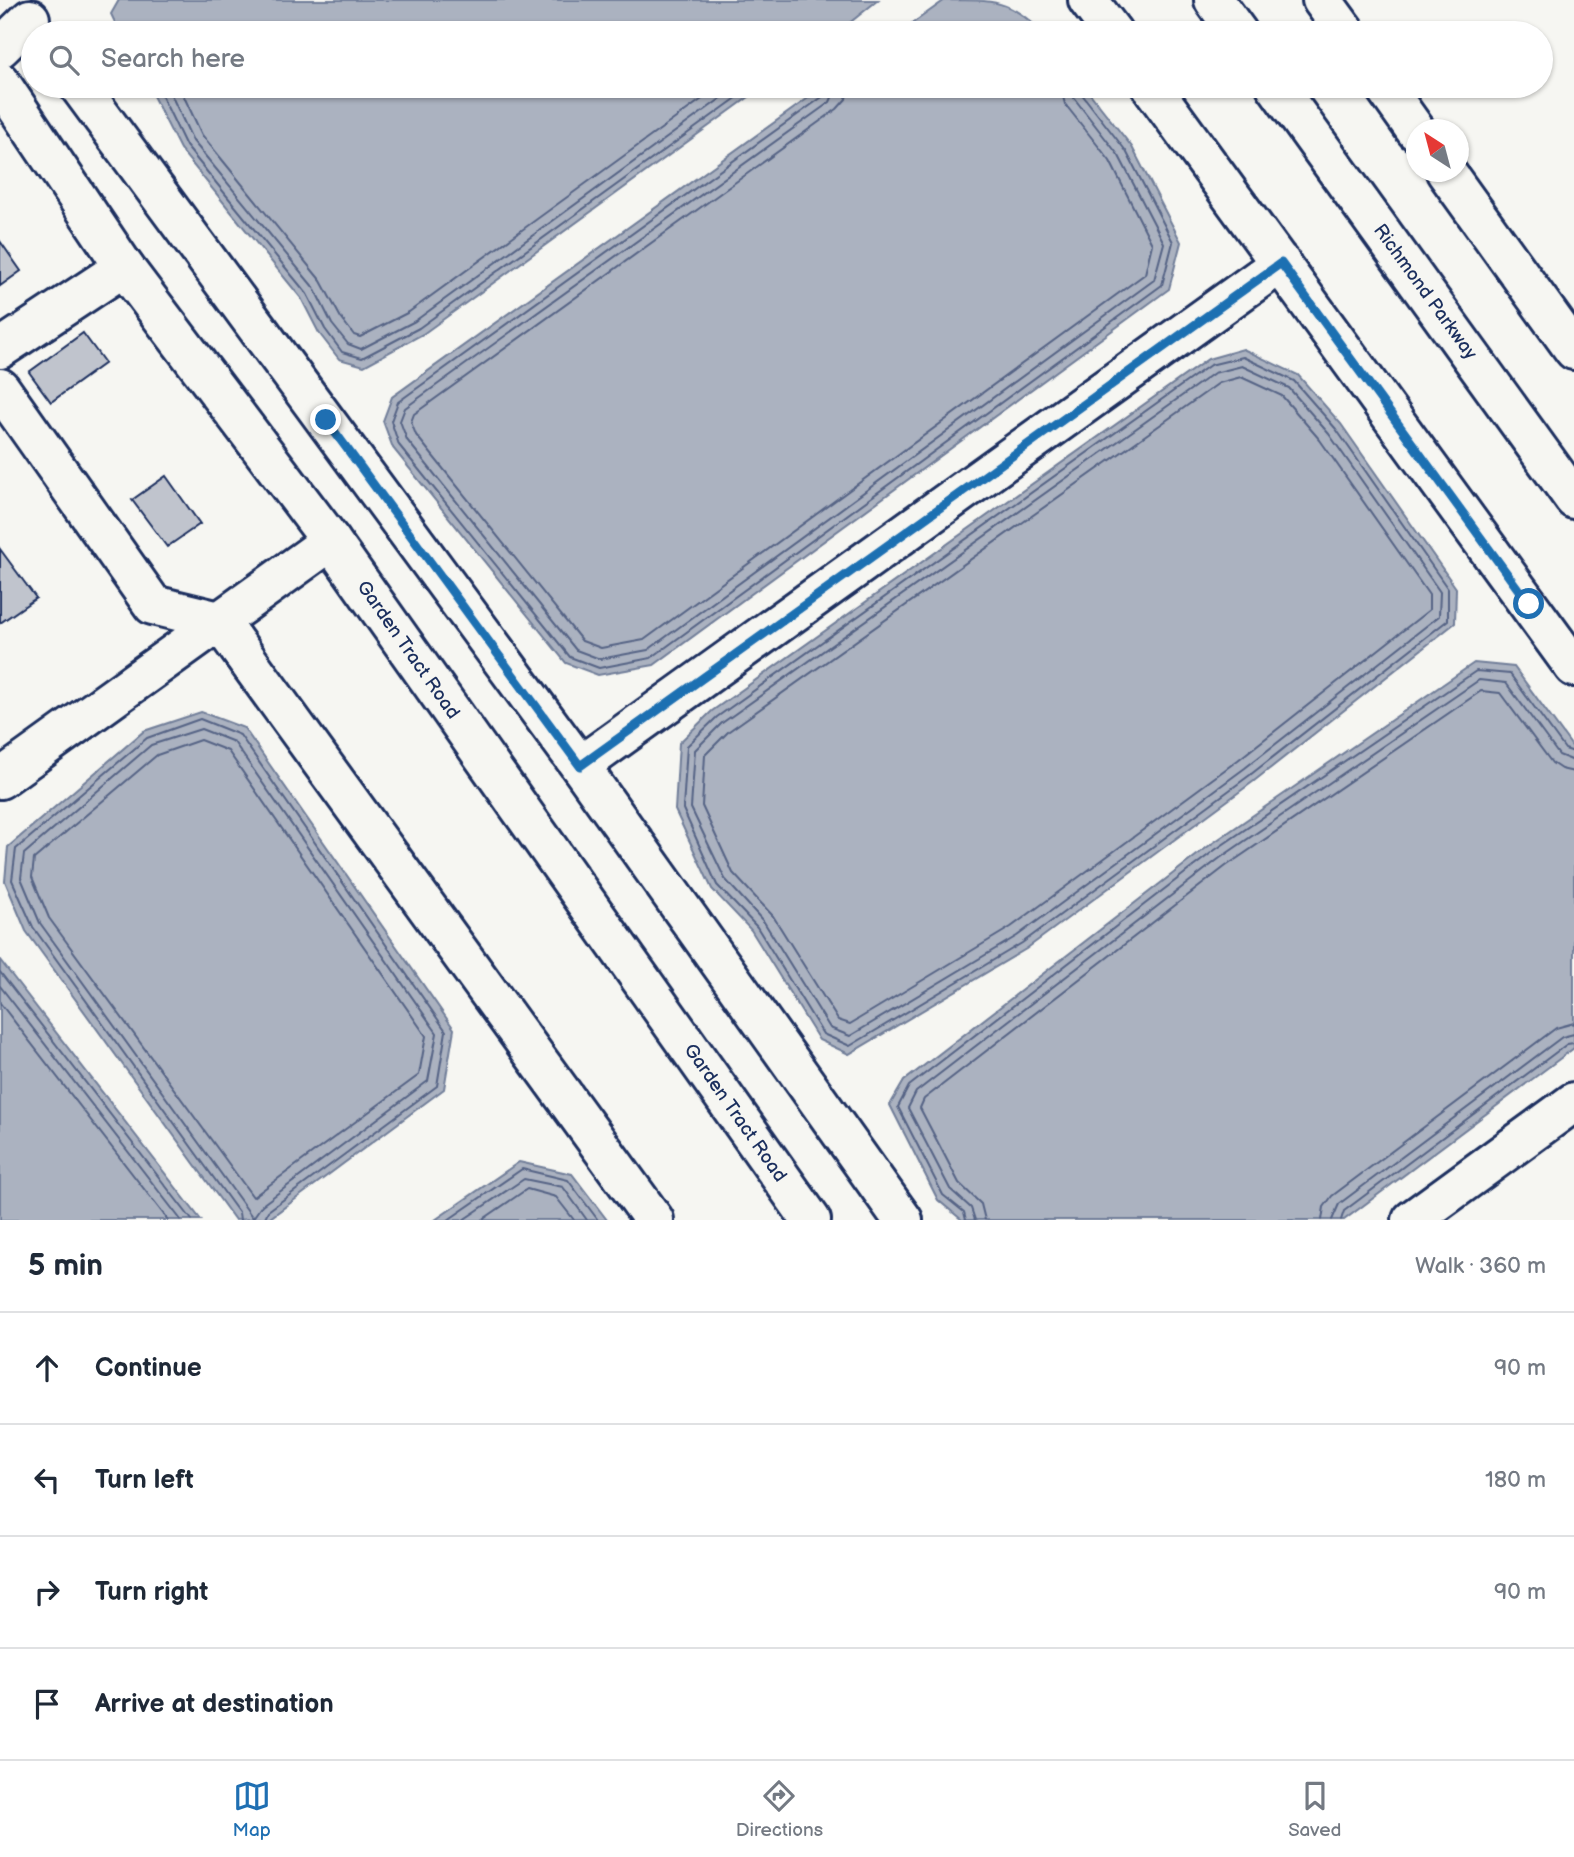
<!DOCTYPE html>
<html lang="en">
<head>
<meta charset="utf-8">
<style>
	body { margin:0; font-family:"Balsamiq Sans",sans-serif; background:#f2f2f3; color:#1f2937 }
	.compass { position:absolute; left:1406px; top:119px; width:63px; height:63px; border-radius:50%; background:#fff; box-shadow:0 2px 5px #0004; rotate:324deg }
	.stop { position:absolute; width:21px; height:21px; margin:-16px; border:5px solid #1f6fb2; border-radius:50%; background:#fff }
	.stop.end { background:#1f6fb2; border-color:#fff; box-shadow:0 2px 7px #0008 }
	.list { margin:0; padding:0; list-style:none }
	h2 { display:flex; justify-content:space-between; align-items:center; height:91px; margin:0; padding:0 28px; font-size:30px }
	h2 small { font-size:23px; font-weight:400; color:#747a83 }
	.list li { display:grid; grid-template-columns:46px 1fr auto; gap:21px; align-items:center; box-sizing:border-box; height:112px; padding:0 28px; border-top:2px solid #e0e1e3 }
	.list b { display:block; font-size:26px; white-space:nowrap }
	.list em { font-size:23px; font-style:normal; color:#747a83 }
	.icon { flex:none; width:38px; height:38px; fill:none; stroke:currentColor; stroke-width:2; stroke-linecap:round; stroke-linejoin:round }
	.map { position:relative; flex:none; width:1574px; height:1220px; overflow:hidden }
	.search { position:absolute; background:#fff; box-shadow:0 2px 5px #0004; left:21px; right:21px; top:21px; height:77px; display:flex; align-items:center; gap:18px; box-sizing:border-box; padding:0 24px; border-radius:38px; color:#747a83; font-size:26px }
	.sheet { height:539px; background:#fff }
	nav { display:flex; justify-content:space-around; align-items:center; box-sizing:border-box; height:98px; border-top:2px solid #e0e1e3; background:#fff; font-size:19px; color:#747a83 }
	nav a { display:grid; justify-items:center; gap:4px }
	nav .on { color:#1f6fb2 }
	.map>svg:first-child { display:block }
</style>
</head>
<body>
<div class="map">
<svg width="1574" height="1220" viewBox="0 0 1574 1220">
	<rect width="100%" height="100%" fill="#f6f6f2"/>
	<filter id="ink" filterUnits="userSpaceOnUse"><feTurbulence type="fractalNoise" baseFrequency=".0143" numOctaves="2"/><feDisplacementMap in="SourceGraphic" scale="14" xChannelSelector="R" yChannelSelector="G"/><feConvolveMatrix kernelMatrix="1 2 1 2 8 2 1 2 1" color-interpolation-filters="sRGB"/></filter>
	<g filter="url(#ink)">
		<!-- water -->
		<g fill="#abb2c0" stroke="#717e99" stroke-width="2">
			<path d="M 119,0 L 878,0 L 837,33 L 120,33 L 111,14 Z"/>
			<path d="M 945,0 C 996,0 1009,0 1043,33 L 899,33 Z"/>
			<path d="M 148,86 L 764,86 L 423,334 L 364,366 L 339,359 L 319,333 L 301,298 L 180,149 Z"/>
			<path d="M 825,86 L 1084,86 L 1132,147 L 1181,242 L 1169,289 L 654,665 L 598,675 L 566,663 L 393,448 L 383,421 L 392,397 Z"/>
			<path d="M 1243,349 L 1298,375 L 1341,424 L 1456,588 L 1455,623 L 1254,781 L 1026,949 L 849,1054 L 819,1040 L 751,930 L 712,889 L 675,810 L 679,743 L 712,711 L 1208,359 Z"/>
			<path d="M 1474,663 L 1514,667 L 1574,749 L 1574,1048 L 1344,1220 L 962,1220 L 938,1200 L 890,1105 L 904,1081 L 1210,845 Z"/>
			<path d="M 201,712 L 244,728 L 454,1029 L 444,1089 L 270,1218 L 235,1220 L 26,931 L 5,881 L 8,847 L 144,731 Z"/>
			<path d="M 0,960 L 201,1220 L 0,1220 Z"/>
			<path d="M 519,1162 L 572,1174 L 607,1220 L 435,1220 Z"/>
		</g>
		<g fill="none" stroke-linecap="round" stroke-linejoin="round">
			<!-- shore -->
			<g stroke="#556385" stroke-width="2">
				<path d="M 157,86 L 186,146 L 307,294 L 325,329 L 342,352 L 362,358 L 419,328 L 753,86"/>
				<path d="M 167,86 L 193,141 L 314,288 L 332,324 L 348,344 L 361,349 L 415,321 L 738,86"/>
				<path d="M 179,86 L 202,135 L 321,281 L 341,318 L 354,335 L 360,337 L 409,312 L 720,86"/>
				<path d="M 829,86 L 825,95 L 398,402 L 391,421 L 399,445 L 570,657 L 599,668 L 651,658 L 1162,285 L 1173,242 L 1126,151 L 1081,93 L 1079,86"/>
				<path d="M 837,86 L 830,102 L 405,408 L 400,421 L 407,440 L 576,650 L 600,659 L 648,650 L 1154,280 L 1164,243 L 1119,156 L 1074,98 L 1071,86"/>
				<path d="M 848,86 L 846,99 L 837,109 L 414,414 L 411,422 L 416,435 L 582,641 L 601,648 L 644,640 L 1145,274 L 1152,244 L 1110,161 L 1065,104 L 1060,86"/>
				<path d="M 1243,357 L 1294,381 L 1336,429 L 1448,589 L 1448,620 L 1250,775 L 1022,943 L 850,1046 L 823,1034 L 757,927 L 717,885 L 683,809 L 687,746 L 717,717 L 1210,365 Z"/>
				<path d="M 1242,366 L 1289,388 L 1329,434 L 1440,592 L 1439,616 L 1245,768 L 1017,936 L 850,1036 L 830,1028 L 764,922 L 725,879 L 691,808 L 695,750 L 722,723 L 1214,373 Z"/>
				<path d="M 1241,377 L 1282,396 L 1320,440 L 1429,595 L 1429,610 L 1238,760 L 1011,927 L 850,1024 L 838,1020 L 773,916 L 733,873 L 702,806 L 705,755 L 729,731 L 1219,383 Z"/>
				<path d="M 201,729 L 234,742 L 437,1033 L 428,1081 L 262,1205 L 253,1218 L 40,923 L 21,878 L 24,854 L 151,745 Z"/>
				<path d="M 200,740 L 228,751 L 426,1036 L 419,1075 L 253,1197 L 49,918 L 32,877 L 34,859 L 157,755 Z"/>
				<path d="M 0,972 L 192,1220"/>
				<path d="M 0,986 L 181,1220"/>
				<path d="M 0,1003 L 168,1220"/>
				<path d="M 240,1220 L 239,1213 L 33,927 L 12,880 L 16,849 L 147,738 L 200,719 L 240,735 L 446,1031 L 437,1086 L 268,1211 L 264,1220"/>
				<path d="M 448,1220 L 522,1169 L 568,1180 L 598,1220"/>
				<path d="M 463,1220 L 524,1179 L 563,1187 L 587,1220"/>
				<path d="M 482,1220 L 527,1189 L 556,1197 L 574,1220"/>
				<path d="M 966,1220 L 964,1212 L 943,1195 L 898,1107 L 909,1086 L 1215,850 L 1476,671 L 1510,674 L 1565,749 L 1574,752"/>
				<path d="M 975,1220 L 971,1208 L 950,1189 L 908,1108 L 916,1092 L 1220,858 L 1479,680 L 1506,683 L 1559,755 L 1574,761"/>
				<path d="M 985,1220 L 981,1204 L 959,1183 L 920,1108 L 924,1099 L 1226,866 L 1481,691 L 1500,693 L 1552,763 L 1561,769 L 1574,772"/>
				<path d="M 1322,1220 L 1324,1207 L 1332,1196 L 1556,1028 L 1574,1023"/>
				<path d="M 1332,1220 L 1339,1204 L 1562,1037 L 1574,1034"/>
				<path d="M 1341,1220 L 1344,1211 L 1567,1044 L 1574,1043"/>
			</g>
		</g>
		<!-- building -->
		<g fill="#c0c4cd" stroke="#1b2f5e" stroke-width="2">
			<path d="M 0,241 L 21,271 L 0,286 Z"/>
			<path d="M 83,333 L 105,363 L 51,402 L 29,372 Z"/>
			<path d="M 166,476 L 200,524 L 167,547 L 132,500 Z"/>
			<path d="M 0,549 L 36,598 L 0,623 Z"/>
		</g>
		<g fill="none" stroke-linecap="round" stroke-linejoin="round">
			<defs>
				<g id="minor">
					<path d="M 1088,0 L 1113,33"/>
					<path d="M 0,48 L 30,19"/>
					<path d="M 0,82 L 124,267 L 331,541 L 811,1220"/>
					<path d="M 79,86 L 580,766 L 903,1220"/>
					<path d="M 1151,86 L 1574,667"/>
					<path d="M 0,349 L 124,267"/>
					<path d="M 0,388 L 153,605 L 219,621 L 654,1220"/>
					<path d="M 580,766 L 1281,263"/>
					<path d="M 0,779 L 331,541"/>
					<path d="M 1412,1220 L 1574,1102"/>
				</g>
				<g id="highway">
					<path d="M 1214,0 L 1238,33"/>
					<path d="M 1322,0 L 1346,33"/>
					<path d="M 1276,86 L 1574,499"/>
					<path d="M 1384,86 L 1416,131"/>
					<path d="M 1446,172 L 1574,350"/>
				</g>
			</defs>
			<!-- minor casing -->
			<use href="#minor" stroke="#1b2f5e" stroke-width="44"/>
			<!-- highway casing -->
			<use href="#highway" stroke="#1b2f5e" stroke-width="44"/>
			<!-- minor -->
			<use href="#minor" stroke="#f6f6f2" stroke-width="38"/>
			<!-- highway -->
			<use href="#highway" stroke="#f6f6f2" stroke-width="38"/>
		</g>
	</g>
	<g fill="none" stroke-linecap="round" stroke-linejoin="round" filter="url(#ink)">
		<!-- route -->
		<path stroke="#1f6fb2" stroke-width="9" d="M 326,420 L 580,766 L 1281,263 L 1529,604"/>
	</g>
	<g text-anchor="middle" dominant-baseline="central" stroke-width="5" stroke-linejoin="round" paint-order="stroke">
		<!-- street labels -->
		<g font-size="19" fill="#1b2f5e" stroke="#f6f6f2">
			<text transform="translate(1425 292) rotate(54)">Richmond Parkway</text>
			<text transform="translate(408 650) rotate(55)">Garden Tract Road</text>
			<text transform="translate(735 1113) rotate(55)">Garden Tract Road</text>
		</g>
	</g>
</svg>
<svg class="compass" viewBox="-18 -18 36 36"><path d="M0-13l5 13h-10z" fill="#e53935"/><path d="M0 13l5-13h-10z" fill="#747a83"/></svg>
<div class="stop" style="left:1529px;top:604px"></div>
<div class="stop end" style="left:326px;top:420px"></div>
<div class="search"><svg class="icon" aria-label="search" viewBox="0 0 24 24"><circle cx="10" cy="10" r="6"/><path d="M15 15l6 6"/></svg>Search here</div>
</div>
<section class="sheet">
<h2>5 min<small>Walk · 360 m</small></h2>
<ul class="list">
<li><svg class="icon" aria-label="ahead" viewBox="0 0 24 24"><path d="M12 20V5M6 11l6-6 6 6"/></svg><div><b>Continue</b></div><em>90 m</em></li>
<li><svg class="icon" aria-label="left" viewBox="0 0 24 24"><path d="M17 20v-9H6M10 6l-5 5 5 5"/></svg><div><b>Turn left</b></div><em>180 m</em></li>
<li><svg class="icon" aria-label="right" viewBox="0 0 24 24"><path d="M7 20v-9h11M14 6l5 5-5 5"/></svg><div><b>Turn right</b></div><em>90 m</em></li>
<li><svg class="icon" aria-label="arrive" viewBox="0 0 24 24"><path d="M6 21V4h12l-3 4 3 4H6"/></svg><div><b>Arrive at destination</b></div></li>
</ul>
</section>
<nav>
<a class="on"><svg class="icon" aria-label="map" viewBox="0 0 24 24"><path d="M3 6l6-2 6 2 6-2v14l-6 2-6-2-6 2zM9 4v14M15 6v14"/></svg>Map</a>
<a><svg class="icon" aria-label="directions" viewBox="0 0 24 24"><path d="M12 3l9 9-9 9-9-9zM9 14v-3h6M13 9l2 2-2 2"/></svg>Directions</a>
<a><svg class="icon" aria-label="saved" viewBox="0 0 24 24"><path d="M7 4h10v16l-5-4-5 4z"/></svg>Saved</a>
</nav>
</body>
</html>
